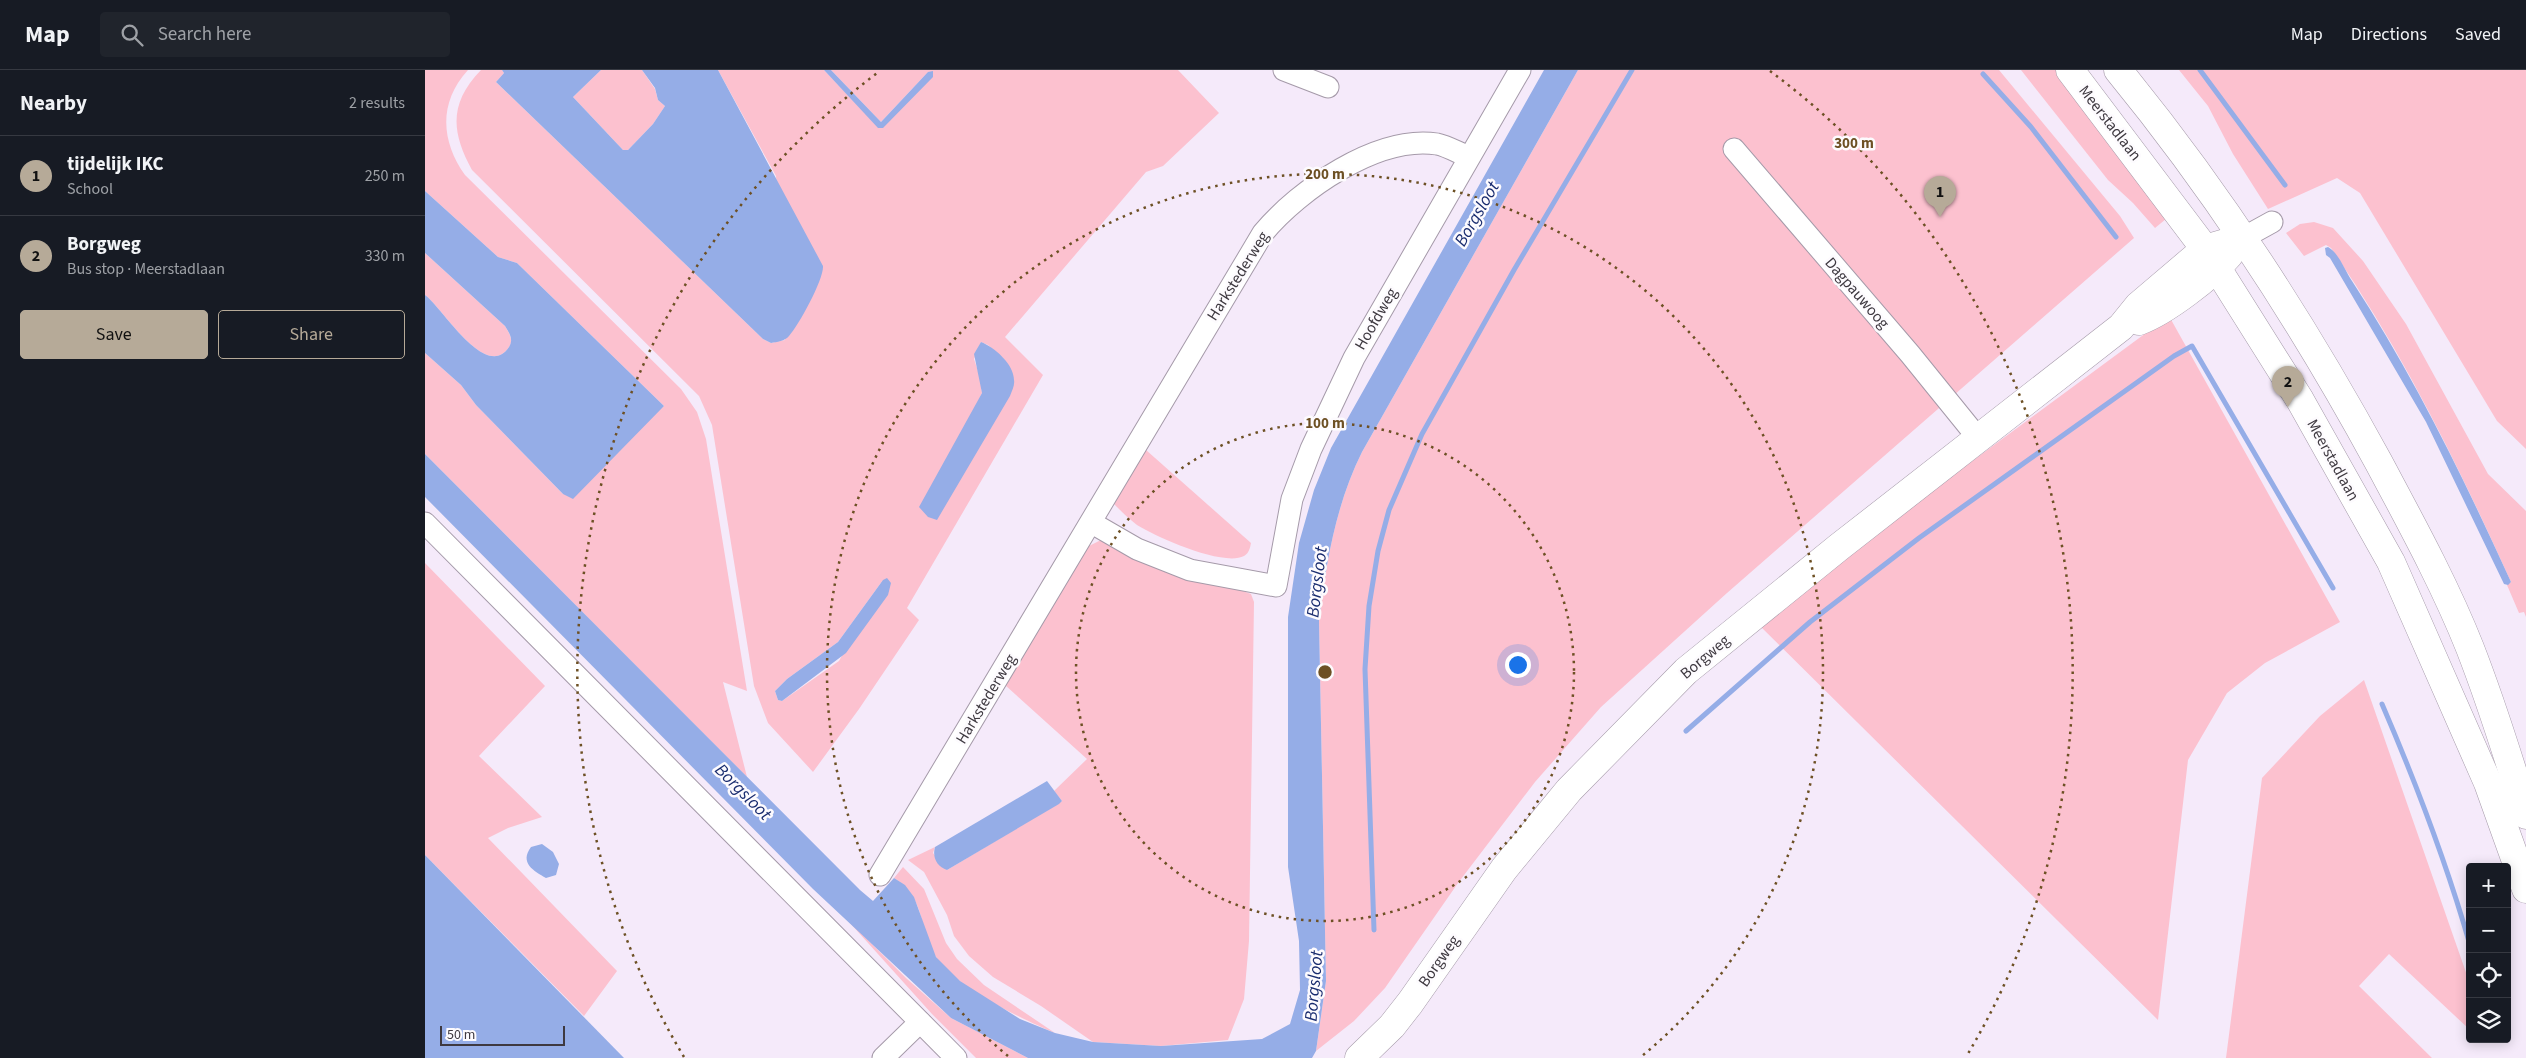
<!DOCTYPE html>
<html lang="en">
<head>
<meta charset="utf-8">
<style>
	body { margin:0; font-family:"Source Sans 3",sans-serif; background:#20242c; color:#f1f3f6 }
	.controls { position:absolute; right:15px; bottom:15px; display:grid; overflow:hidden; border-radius:5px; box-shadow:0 2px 12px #0003 }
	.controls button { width:45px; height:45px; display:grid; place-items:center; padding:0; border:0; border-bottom:1px solid #363941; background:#171b24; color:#f1f3f6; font:25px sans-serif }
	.scale { position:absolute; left:15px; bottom:12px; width:125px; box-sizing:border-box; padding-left:5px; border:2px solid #3e3940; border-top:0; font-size:14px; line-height:18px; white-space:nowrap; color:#3e3940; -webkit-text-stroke:4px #fdfbfe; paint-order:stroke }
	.you { position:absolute; left:1092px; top:594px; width:18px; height:18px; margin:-12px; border:4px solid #fff; border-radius:50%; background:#1a73e8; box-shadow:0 0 0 8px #1a73e833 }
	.badge { display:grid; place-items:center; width:32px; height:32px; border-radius:50%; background:#b6aa98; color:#111; font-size:16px; font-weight:700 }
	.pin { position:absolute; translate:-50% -41px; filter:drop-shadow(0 1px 2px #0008) }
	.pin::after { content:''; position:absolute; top:26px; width:18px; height:15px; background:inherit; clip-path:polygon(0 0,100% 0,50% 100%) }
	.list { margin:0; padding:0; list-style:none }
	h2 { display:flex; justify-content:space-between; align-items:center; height:65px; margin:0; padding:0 20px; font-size:21px }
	h2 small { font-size:16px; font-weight:400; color:#9ea1a6 }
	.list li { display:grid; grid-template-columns:32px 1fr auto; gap:15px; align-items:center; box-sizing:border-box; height:80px; padding:0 20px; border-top:1px solid #363941 }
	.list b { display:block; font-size:19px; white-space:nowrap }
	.list p { margin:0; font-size:16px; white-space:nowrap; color:#9ea1a6 }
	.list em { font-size:16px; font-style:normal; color:#9ea1a6 }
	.actions { display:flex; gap:10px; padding:15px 20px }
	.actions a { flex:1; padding:11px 0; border:1px solid #b6aa98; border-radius:5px; text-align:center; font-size:18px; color:#b6aa98 }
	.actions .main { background:#b6aa98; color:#111 }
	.icon { flex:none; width:28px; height:28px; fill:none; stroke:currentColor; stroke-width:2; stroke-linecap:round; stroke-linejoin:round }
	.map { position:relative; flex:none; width:2101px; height:988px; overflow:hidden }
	header { display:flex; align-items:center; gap:30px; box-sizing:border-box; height:70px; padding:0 25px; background:#171b24; border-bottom:1px solid #363941 }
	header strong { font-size:24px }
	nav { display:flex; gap:28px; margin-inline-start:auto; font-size:18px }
	.search { width:350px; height:45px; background:#20242c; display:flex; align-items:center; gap:12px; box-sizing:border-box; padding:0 18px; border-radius:5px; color:#9ea1a6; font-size:19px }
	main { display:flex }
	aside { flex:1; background:#171b24 }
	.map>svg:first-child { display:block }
</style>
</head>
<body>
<header>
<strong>Map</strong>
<div class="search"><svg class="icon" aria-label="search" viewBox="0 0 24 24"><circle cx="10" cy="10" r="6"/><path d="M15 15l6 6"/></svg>Search here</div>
<nav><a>Map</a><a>Directions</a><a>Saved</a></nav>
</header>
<main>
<aside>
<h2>Nearby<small>2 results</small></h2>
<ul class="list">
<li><span class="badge">1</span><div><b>tijdelijk IKC</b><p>School</p></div><em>250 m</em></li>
<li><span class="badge">2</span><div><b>Borgweg</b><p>Bus stop · Meerstadlaan</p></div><em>330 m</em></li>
</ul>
<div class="actions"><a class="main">Save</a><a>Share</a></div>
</aside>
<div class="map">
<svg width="2101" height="988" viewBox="0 0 2101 988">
	<rect width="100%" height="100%" fill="#f5eafa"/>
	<!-- green -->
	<g fill="#fcc1cf" fill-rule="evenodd">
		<path d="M 0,0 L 43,0 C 13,33 16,71 40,105 L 256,319 L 272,342 L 281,369 L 322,621 L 298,612 L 322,707 L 0,384 L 0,283 L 36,315 L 51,335 L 138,424 L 239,336 L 92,193 L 73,187 L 0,121 Z"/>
		<path d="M 56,0 L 77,0 L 79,3 L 71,12 L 338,269 L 346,273 L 360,270 L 351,106 L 293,0 L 399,0 L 454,58 L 503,2 L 456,52 L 406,0 L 753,0 L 794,43 L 738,96 L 721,102 L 580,267 L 618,305 L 482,538 L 494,550 L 434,639 L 388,702 L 343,653 L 329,616 L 287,355 L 274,326 L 47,100 C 26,62 24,33 56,0 ZM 556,272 L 563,275 L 580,290 L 548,342 L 557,323 L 555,307 L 549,289 ZM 458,510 L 414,591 L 357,631 L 353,630 L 350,621 L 362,609 L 413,572 Z"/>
		<path d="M 176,0 L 217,0 L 230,19 L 233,30 L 240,36 L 228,54 L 203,80 L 198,80 L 148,27 Z"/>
		<path d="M 1153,0 L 1574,0 L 1695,146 L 1709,168 L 1302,523 L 1176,637 L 1110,712 L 1033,813 L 960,918 L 929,951 L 891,981 L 901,911 L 894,551 C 901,493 911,434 937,382 Z"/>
		<path d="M 1596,0 L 1636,0 L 1747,144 L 1730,158 L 1708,133 L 1683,110 Z"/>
		<path d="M 1754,0 L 2101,0 L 2101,379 L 2072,351 L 1935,123 L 1912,108 L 1843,139 L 1808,84 L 1783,36 Z"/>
		<path d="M 1889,152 L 1908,158 L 1938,191 L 1981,254 L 2063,404 L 2101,441 L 2101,547 L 2099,542 L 2094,543 L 2082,515 L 2086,512 C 2034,397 1978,282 1906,178 L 1901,175 L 1879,186 L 1861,163 L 1875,154 Z"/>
		<path d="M 0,183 L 80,256 C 84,263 89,270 84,277 C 61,312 17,237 0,225 Z"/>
		<path d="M 1744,246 L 1915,552 L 1840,593 L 1802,623 L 1763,690 L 1733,950 L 1335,556 L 1496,429 Z"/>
		<path d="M 721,380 L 826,473 C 825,478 824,483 819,486 C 798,497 731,467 712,455 C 704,449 696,441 689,434 L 695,420 Z"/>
		<path d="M 678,469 L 826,524 L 829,532 L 824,871 L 819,929 L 803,970 L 736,976 L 668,972 L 616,936 L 568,907 L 544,886 L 529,866 L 522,845 L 499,802 L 483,790 L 510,777 L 508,783 L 522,800 L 637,731 L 629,721 L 662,689 L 580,615 L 662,477 Z"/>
		<path d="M 0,493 L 120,616 L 54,686 L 117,747 L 83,758 L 63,768 L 192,901 L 159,946 L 0,785 Z"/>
		<path d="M 1939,610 L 2045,914 L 2045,960 L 1964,884 L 1934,916 L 2007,988 L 1801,988 L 1837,708 L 1895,646 Z"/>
		<path d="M 478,797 L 499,819 L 521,873 L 532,889 L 559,915 L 630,963 C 595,948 533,919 511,887 C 494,861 501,827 469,808 Z"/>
		<path d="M 416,843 L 481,908 L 526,948 L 603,988 L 551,988 L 507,944 Z"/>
	</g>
	<!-- water -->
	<g fill="#95ade7">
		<path d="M 77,0 L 176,0 L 148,27 L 198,80 L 203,80 L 228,54 L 240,36 L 233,30 L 230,18 L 217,0 L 293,0 L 398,196 C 399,209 374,255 364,266 C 360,271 352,272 346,273 L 338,269 L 71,12 L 79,3 Z"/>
		<path d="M 399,0 L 406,0 L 456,52 L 503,2 L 508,1 L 508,7 L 458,58 L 453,58 Z"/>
		<path d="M 1119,0 L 1153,0 L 937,382 C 911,434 901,493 894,551 L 901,911 L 891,981 L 887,988 L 603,988 L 526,948 L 388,819 L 0,427 L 0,384 L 435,820 L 448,831 L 469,808 L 480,815 L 489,827 L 511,887 L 535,911 L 595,949 L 630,963 L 668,972 L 736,976 L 837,969 L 865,954 L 875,920 L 874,871 L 863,797 L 863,547 L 874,473 L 889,420 L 906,378 Z"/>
		<path d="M 0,121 L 73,187 L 92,193 L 239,336 L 148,429 L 138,424 L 51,335 L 36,315 L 0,283 L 0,225 C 17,237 61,312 84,277 C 89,269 84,263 80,256 L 0,183 Z"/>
		<path d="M 1903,177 C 1914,183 1920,201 1927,211 C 1989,306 2039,409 2086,512 L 2083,515 L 2079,514 L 2001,352 L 1905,188 L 1901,185 L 1900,178 Z"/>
		<path d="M 556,272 C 569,277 589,294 589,310 C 590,315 587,321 585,326 L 512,450 L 503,447 L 494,437 L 557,323 L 549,284 Z"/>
		<path d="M 462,508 L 466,513 L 463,525 L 421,583 L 357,631 L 353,630 L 350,621 L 362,609 L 413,572 L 458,510 Z"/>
		<path d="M 622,711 L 637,731 L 634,734 L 522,800 C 512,797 507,787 510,777 Z"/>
		<path d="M 117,774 L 128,782 L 134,794 L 131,805 L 121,808 C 109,801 94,793 106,777 Z"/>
		<path d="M 0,785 L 199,988 L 0,988 Z"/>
	</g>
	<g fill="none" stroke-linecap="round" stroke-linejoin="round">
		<!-- stream -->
		<g stroke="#95ade7" stroke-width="5">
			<path d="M 1775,0 L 1860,115"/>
			<path d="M 1558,4 L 1606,57 L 1691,167"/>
			<path d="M 1957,634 C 1991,713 2021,791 2045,875"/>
			<path d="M 1261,661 L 1385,552 L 1494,468 L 1749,286 L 1767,276 L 1908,518"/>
			<path d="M 949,860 L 940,599 L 944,536 L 953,481 L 964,440 L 997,364 L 1089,200 L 1207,0"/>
		</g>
		<defs>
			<g id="minor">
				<path d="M 859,0 L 903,17"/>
				<path d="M 1309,79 L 1485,284 L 1553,368"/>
				<path d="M 1818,168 L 1847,152"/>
				<path d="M 0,453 L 531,988"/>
				<path d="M 667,453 L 712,479 L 765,500 L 851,516 L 867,429 L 886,379 L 929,288 L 1095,0"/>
				<path d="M 455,805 L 838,163 C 874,120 952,65 1012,74 C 1022,76 1034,83 1044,87"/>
				<path d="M 458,988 L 495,952"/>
			</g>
			<g id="major">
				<path d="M 1645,0 L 1780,179 L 1875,330 L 1966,492 L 2063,713 L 2101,819"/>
				<path d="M 1693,0 C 1793,122 1879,255 1954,393 C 1986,453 2020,515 2045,578 C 2066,632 2084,689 2101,745"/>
				<path d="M 1714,251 C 1741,241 1785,207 1804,185"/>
				<path d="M 934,988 L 967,956 L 985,933 L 1079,799 L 1144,720 L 1261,601 L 1414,477 L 1696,257 L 1713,236 L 1780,179 L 1818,168"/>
			</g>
		</defs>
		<!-- minor casing -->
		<use href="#minor" stroke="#a59aa9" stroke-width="23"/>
		<!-- major casing -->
		<use href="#major" stroke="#a59aa9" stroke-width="29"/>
		<!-- minor -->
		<use href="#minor" stroke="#fff" stroke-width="21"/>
		<!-- major -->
		<use href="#major" stroke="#fff" stroke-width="28"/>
	</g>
	<!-- distance rings -->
	<g fill="none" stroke="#6d5024" stroke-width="2.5" stroke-dasharray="2.5 5">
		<circle cx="900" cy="602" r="249"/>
		<path d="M583 986A498 498 0 1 1 1217 986"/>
		<path d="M259 987A748 748 0 0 1 455 1M1345 1A748 748 0 0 1 1541 987"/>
	</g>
	<g text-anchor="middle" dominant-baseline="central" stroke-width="5" stroke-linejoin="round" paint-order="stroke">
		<!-- street labels -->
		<g font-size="16" fill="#3e3940" stroke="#fdfbfe">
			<text transform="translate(1685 53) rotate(52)">Meerstadlaan</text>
			<text transform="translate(813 206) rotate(-58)">Harkstederweg</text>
			<text transform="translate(1432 223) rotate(49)">Dagpauwoog</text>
			<text transform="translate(951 249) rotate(-60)">Hoofdweg</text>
			<text transform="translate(1908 390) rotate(61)">Meerstadlaan</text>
			<text transform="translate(1280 587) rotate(-40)">Borgweg</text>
			<text transform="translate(561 629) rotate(-59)">Harkstederweg</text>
			<text transform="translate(1014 891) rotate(-55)">Borgweg</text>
		</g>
		<!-- water labels -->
		<g font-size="18" font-style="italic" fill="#192c6f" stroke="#fdfbfe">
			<text transform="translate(1052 144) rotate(-60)">Borgsloot</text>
			<text transform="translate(892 512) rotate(-83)">Borgsloot</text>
			<text transform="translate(318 722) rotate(45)">Borgsloot</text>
			<text transform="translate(889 916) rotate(-85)">Borgsloot</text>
		</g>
	</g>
	<circle cx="900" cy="602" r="8" fill="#6d5024" stroke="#fdfbfe" stroke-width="2.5"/>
	<g font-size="15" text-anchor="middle" font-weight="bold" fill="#6d5024" stroke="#fdfbfe" stroke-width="5" stroke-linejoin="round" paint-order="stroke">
		<text x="1429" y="78">300 m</text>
		<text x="900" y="109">200 m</text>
		<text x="900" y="358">100 m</text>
	</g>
</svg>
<div class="controls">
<button>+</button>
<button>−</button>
<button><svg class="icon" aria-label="locate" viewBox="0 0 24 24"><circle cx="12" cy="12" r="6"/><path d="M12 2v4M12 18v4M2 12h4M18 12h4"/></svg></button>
<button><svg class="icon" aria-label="layers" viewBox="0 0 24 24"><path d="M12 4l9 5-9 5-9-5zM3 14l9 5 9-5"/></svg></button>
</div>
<div class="scale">50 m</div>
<div class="you"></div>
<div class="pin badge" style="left:1515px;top:147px">1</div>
<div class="pin badge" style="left:1863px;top:337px">2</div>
</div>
</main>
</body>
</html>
